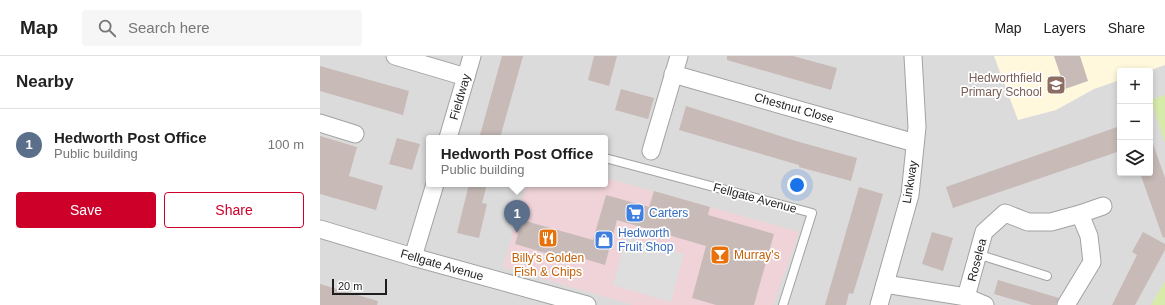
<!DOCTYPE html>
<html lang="en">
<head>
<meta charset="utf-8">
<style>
	body { margin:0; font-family:Arial,sans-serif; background:#f6f6f6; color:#222 }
	.controls { position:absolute; right:12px; top:12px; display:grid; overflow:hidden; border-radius:4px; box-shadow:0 2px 6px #0003 }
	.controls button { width:36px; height:36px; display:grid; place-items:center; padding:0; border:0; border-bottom:1px solid #e0e0e0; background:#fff; color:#222; font:20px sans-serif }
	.scale { position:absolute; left:12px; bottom:10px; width:55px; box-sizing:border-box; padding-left:4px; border:2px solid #1e1e1e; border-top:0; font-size:11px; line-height:14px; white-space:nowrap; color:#1e1e1e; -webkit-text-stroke:3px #fff; paint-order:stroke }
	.you { position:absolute; left:477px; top:129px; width:14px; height:14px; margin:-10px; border:3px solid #fff; border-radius:50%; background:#1a73e8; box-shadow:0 0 0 6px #1a73e833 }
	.badge { display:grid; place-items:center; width:26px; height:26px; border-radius:50%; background:#cc0029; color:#fff; font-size:13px; font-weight:700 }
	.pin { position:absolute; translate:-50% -33px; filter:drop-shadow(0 1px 2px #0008) }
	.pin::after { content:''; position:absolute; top:21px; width:14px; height:12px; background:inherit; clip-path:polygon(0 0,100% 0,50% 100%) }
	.popup { position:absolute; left:106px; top:79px; width:182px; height:52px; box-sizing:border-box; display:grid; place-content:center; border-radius:4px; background:#fff; filter:drop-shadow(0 1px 3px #0005); font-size:13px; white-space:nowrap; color:#767676 }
	.popup b { font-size:15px; color:#222 }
	.popup::after { content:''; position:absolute; left:50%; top:100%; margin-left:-8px; border:8px solid transparent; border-top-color:#fff }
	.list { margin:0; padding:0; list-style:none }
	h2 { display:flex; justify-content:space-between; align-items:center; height:52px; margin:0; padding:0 16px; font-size:17px }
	h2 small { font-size:13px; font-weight:400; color:#767676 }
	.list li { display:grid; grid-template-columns:26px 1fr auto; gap:12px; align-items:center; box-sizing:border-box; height:72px; padding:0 16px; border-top:1px solid #e0e0e0 }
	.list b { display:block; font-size:15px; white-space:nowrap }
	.list p { margin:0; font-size:13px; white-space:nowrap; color:#767676 }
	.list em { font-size:13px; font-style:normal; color:#767676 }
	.actions { display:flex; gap:8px; padding:12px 16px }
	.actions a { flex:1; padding:9px 0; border:1px solid #cc0029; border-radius:4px; text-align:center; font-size:14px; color:#cc0029 }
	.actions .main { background:#cc0029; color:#fff }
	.icon { flex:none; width:22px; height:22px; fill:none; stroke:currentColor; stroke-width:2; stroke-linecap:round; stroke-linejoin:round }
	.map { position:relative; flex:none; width:845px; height:249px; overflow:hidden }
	header { display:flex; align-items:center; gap:24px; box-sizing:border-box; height:56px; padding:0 20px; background:#fff; border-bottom:1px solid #e0e0e0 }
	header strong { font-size:19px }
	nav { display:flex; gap:22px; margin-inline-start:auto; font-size:14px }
	.search { width:280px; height:36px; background:#f6f6f6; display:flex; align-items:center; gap:10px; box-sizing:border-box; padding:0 14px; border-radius:4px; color:#767676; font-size:15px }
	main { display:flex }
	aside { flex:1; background:#fff }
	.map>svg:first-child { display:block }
</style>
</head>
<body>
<header>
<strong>Map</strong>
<div class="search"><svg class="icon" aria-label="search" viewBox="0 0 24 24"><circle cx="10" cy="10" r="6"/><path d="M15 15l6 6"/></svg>Search here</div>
<nav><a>Map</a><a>Layers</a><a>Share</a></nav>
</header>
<main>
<aside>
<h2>Nearby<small></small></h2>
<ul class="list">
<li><span class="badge" style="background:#5c6f8a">1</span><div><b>Hedworth Post Office</b><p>Public building</p></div><em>100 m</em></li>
</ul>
<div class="actions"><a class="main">Save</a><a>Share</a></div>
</aside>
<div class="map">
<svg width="845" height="249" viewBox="0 0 845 249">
	<rect width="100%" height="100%" fill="#efe9e4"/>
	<!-- residential -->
	<path fill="#dcdbdb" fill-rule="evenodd" d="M 0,0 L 845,0 L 845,249 L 0,249 ZM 800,15 L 830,15 L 830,117 L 800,117 ZM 109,82 L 285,82 L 285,128 L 109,128 Z"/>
	<!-- commercial -->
	<path fill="#f0d3d8" d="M 285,122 L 479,176 L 453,249 L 313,249 L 183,211 L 207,128 L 285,128 Z"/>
	<!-- education -->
	<path fill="#fff8dd" d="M 674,0 L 845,0 L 845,9 L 828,15 L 800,15 L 800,24 L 774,33 L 736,54 L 698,64 Z"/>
	<!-- grass -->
	<g fill="#d6eaa9">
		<path d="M 845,39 L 845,87 L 831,44 Z"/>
		<path d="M 845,225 L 845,249 L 831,249 Z"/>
	</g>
	<!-- parking -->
	<path fill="#dedede" d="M 306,181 L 364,198 L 351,246 L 293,229 Z"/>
	<!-- building -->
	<g fill="#c7bab7">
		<path d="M 182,0 L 203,0 L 180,82 L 169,82 L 160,79 Z"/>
		<path d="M 274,0 L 297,0 L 289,30 L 268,24 Z"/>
		<path d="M 407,0 L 473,0 L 517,12 L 511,34 L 407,4 Z"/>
		<path d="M 734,0 L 760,0 L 768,25 L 745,33 Z"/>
		<path d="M 0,10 L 89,35 L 83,59 L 0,35 Z"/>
		<path d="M 301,33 L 334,42 L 328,63 L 295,54 Z"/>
		<path d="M 366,50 L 476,85 L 537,102 L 531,125 L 479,111 L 479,109 L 359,74 Z"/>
		<path d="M 800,70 L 800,95 L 633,152 L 626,131 Z"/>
		<path d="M 0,80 L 37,91 L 29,120 L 63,130 L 56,154 L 0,138 Z"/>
		<path d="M 77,82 L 100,88 L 92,114 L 69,108 Z"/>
		<path d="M 832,85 L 845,122 L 845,181 L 843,182 L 820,117 L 830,117 L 830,86 Z"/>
		<path d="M 149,128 L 167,128 L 162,147 L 167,148 L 159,182 L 137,177 Z"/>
		<path d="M 539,131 L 563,138 L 552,176 L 533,238 L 529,237 L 526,249 L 505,249 Z"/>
		<path d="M 334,135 L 390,151 L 388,159 L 454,178 L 434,249 L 396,249 L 372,242 L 386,190 L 297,164 L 285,209 L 258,201 L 256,206 L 195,188 L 202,164 L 273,184 L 286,139 L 329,151 Z"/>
		<path d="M 612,176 L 633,182 L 623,215 L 602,208 Z"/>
		<path d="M 823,176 L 845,188 L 845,194 L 815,249 L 792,249 L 817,199 L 812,196 Z"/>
		<path d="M 678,224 L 739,242 L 736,249 L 712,249 L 674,238 Z"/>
		<path d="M 0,228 L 58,245 L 57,249 L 0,249 Z"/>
	</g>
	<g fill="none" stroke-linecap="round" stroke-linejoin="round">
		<defs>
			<g id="lane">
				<path d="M 285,102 L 492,157 L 463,249"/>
				<path d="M 657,198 L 727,220"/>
			</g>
			<g id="street">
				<path d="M 75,0 L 146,21"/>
				<path d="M 353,18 L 595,87"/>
				<path d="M 0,67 L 35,78"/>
				<path d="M 128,82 L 152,0"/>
				<path d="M 331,95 L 359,0"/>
				<path d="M 760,158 L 783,150"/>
				<path d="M 0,173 L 93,201 L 267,249"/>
				<path d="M 93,201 L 115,128"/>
				<path d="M 565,228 L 646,241 L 665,249"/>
				<path d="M 646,241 L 664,176 L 685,157 L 708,166 L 731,166 L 760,158 L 769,180 L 772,206 L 746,249"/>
				<path d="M 559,249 L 590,139 L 597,71 L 593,0"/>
			</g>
		</defs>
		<!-- lane casing -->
		<use href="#lane" stroke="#a2a2a2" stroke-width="10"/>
		<!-- street casing -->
		<use href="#street" stroke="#a2a2a2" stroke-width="19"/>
		<!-- lane -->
		<use href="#lane" stroke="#fff" stroke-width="8"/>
		<!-- street -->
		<use href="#street" stroke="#fff" stroke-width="17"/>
	</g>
	<!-- icons -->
	<defs>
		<symbol id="school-square" viewBox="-11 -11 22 22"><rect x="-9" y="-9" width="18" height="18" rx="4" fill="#8d6e63" stroke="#fff"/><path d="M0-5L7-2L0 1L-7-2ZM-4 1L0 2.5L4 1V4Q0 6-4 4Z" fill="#fff"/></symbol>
		<symbol id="supermarket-square" viewBox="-11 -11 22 22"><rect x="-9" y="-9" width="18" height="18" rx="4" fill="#3f7fe0" stroke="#fff"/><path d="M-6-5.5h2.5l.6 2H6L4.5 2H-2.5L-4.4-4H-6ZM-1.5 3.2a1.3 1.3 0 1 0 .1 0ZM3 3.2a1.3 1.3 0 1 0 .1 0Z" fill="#fff"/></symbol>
		<symbol id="restaurant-square" viewBox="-11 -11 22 22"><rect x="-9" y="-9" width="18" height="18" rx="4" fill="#e8710a" stroke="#fff"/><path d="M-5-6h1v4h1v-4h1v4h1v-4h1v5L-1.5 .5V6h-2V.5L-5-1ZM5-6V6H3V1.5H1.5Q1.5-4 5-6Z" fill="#fff"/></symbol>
		<symbol id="shop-square" viewBox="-11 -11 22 22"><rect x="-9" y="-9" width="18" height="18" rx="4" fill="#3f7fe0" stroke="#fff"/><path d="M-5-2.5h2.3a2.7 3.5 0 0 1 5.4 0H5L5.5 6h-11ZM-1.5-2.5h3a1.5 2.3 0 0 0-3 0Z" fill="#fff"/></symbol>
		<symbol id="bar-square" viewBox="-11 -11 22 22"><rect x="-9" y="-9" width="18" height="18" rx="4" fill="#e8710a" stroke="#fff"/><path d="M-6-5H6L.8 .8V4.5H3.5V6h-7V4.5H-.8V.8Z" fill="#fff"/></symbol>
	</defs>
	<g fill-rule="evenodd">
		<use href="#school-square" x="725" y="18" width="22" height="22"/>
		<use href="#supermarket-square" x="304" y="146" width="22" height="22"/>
		<use href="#restaurant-square" x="217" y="171" width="22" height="22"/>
		<use href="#shop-square" x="273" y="173" width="22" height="22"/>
		<use href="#bar-square" x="389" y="188" width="22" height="22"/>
	</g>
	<g text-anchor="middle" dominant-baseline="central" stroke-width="3.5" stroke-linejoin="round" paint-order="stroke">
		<!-- education labels -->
		<g font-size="12" fill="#785e54" stroke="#fff" text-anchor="end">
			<text x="722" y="22">Hedworthfield<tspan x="722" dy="14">Primary School</tspan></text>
		</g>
		<!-- street labels -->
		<g font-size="12" fill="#1e1e1e" stroke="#fff">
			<text transform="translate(140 41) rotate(-74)">Fieldway</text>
			<text transform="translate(474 52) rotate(16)">Chestnut Close</text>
			<text transform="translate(590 126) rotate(-81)">Linkway</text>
			<text transform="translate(435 142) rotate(15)">Fellgate Avenue</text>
			<text transform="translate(657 204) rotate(-75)">Roselea</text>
			<text transform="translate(122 209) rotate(16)">Fellgate Avenue</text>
		</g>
		<!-- shop labels -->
		<g font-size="12" fill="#366cbe" stroke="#fff" text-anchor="start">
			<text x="329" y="157">Carters</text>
			<text x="298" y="177">Hedworth<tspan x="298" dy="14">Fruit Shop</tspan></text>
		</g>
		<!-- food labels -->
		<g font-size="12" fill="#c56008" stroke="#fff" text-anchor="start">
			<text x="414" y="199">Murray's</text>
			<text x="228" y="202" text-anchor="middle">Billy's Golden<tspan x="228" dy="14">Fish &amp; Chips</tspan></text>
		</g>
	</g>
</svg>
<div class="controls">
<button>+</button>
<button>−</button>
<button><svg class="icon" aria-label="layers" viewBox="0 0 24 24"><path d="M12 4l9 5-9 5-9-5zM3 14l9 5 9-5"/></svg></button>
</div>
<div class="scale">20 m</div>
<div class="you"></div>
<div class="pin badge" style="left:197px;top:177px;background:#5c6f8a">1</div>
<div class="popup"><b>Hedworth Post Office</b>Public building</div>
</div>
</main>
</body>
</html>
